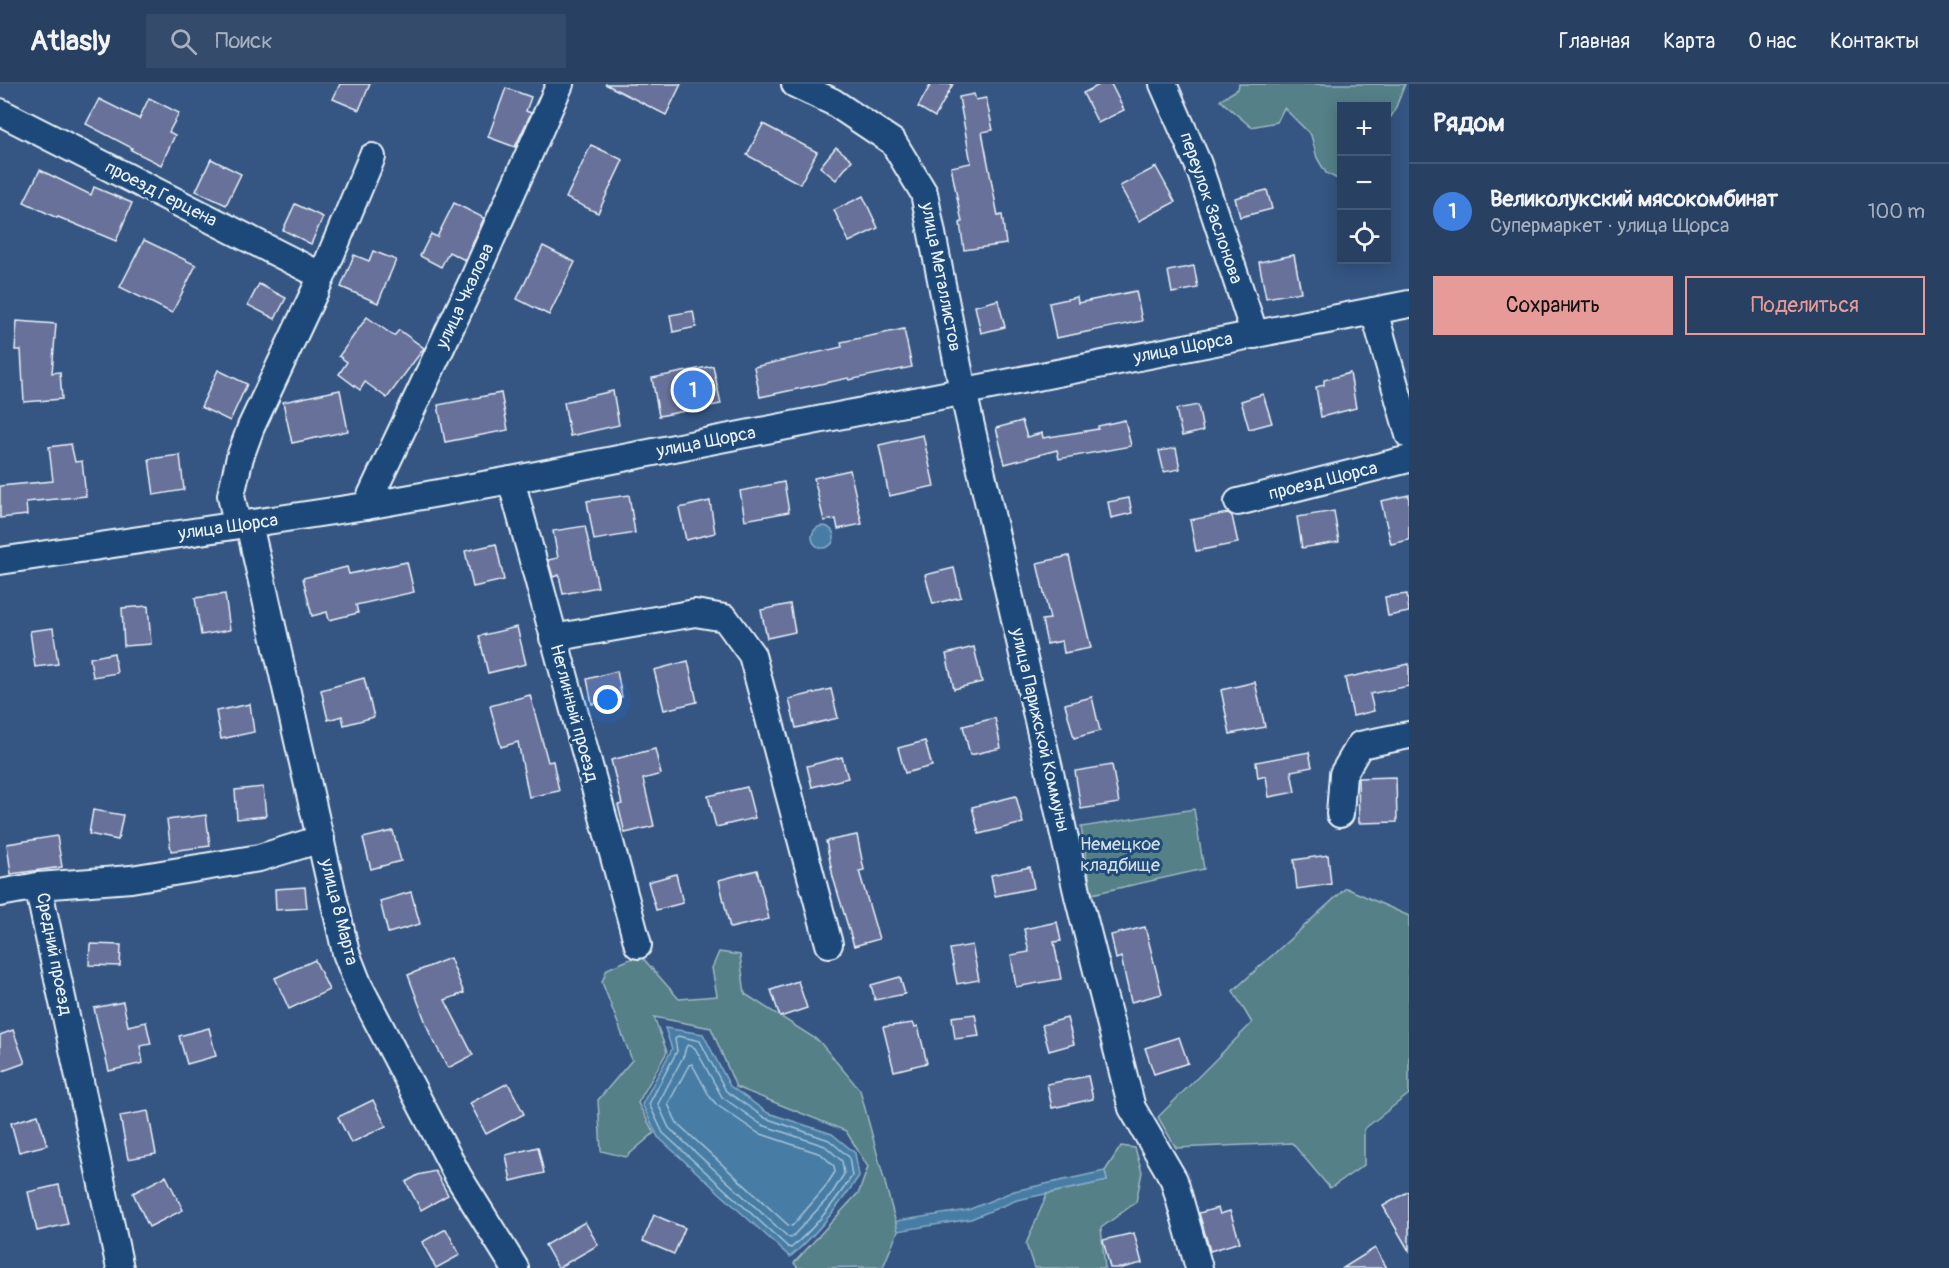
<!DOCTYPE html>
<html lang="ru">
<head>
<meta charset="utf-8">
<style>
	body { margin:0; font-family:Pangolin,sans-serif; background:#344b6b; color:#f1f3f6 }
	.controls { position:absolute; right:18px; top:18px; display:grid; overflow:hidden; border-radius:0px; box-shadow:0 3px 15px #0003 }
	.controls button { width:54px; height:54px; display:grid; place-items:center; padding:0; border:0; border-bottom:2px solid #445977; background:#284062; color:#f1f3f6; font:30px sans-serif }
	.you { position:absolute; left:608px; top:616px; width:21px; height:21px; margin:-15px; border:4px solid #fff; border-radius:50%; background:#1a73e8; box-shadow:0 0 0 9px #1a73e833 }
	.badge { display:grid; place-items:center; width:39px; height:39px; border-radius:50%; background:#e69b98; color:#fff; font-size:20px; font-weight:700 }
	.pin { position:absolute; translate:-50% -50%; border:3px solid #fff; box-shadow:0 2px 6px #0006 }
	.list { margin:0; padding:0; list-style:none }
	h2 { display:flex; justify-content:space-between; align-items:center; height:78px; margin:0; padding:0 24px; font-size:26px }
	h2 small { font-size:20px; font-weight:400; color:#a5afbe }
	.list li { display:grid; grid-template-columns:39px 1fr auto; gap:18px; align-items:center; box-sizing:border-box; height:96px; padding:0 24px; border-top:2px solid #445977 }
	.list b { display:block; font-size:22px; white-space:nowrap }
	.list p { margin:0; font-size:20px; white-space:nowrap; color:#a5afbe }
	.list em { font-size:20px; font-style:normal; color:#a5afbe }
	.actions { display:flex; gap:12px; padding:18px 24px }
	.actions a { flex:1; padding:14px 0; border:2px solid #e69b98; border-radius:0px; text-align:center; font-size:21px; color:#e69b98 }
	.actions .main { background:#e69b98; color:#111 }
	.icon { flex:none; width:33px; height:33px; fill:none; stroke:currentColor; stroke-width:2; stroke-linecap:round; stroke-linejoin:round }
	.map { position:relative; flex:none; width:1409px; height:1184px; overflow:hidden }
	header { display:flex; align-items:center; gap:36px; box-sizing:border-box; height:84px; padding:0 30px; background:#284062; border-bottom:2px solid #445977 }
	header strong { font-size:28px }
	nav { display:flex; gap:33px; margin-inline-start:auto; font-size:21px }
	.search { width:420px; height:54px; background:#344b6b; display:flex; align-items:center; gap:15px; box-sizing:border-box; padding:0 21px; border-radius:0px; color:#a5afbe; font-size:22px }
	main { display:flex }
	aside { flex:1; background:#284062 }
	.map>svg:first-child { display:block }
</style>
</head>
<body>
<header>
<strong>Atlasly</strong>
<div class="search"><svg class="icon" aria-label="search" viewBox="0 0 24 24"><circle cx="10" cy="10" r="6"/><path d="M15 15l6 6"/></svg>Поиск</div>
<nav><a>Главная</a><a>Карта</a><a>О нас</a><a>Контакты</a></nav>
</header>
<main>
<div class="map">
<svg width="1409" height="1184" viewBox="0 0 1409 1184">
	<rect width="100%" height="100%" fill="#355683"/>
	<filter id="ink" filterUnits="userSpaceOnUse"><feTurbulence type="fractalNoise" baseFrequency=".0167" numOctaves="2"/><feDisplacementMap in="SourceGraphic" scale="12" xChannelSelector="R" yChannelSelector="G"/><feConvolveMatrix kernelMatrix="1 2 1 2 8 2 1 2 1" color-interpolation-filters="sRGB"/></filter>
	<g filter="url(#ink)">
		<!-- green -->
		<g fill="#548088" stroke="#9eb8c0" stroke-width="1.5">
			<path d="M 1239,0 L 1405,0 L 1394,28 L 1387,39 L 1386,22 L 1342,22 L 1341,97 L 1326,89 L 1317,74 L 1311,51 L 1284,24 L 1277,38 L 1251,43 L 1220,16 L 1238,5 Z"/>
			<path d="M 1194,725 L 1204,785 L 1092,810 L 1081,743 Z"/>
			<path d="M 1346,804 L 1409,832 L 1409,1010 L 1364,1045 L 1364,1081 L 1330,1104 L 1292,1059 L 1176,1064 L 1158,1033 L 1252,939 L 1233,907 Z"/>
			<path d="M 719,868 L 740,871 L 745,910 L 819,957 L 860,1006 L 898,1147 L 883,1183 L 798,1184 L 794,1179 L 859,1108 L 868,1083 L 846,1047 L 736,1003 L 711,944 L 654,933 L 667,968 L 638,1019 L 654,1049 L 626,1073 L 601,1067 L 598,1016 L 632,976 L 602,898 L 607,885 L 640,871 L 679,915 L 717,912 L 712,884 Z"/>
			<path d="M 1121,1062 L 1135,1064 L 1142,1088 L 1136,1118 L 1101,1144 L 1105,1184 L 1034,1184 L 1026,1160 L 1047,1110 L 1107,1097 L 1105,1087 Z"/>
		</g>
		<!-- water -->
		<g fill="#477da5" stroke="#87abc6" stroke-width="1.5">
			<circle cx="823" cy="453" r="11"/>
			<path d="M 665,944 L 703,950 L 730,1002 L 768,1029 L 832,1050 L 855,1069 L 859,1092 C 839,1122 817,1150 790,1173 L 658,1053 L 642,1020 L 672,965 Z"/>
			<path d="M 1105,1087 L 1107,1097 L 1017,1116 L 971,1135 L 898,1147 L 896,1137 L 968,1126 L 1014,1107 Z"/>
		</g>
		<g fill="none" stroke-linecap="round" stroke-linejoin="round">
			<!-- shore -->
			<g stroke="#a8c3d7" stroke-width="1.5">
				<path d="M 678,952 L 700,957 L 726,1007 L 765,1034 L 829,1056 L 849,1073 L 852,1092 C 835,1118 815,1144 791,1164 L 788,1163 L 663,1049 L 649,1020 L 677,967 L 675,955 Z"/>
				<path d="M 688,961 L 695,964 L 722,1013 L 762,1041 L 825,1062 L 842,1077 L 844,1090 L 831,1111 L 791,1154 L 788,1153 L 669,1044 L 658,1020 L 684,971 L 686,963 Z"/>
				<path d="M 692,980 L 710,1013 L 717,1021 L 758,1049 L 821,1070 L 834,1082 L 835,1088 L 824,1105 L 792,1142 L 788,1141 L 677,1039 L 668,1020 L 689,981 Z"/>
			</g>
		</g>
		<!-- building -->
		<g fill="#677199" stroke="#e8f1f8" stroke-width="1.5">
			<path d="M 340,0 L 370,0 L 359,26 L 333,15 Z"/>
			<path d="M 605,0 L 681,0 L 666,31 Z"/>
			<path d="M 931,0 L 953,0 L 935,33 L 918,23 Z"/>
			<path d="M 1101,0 L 1111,0 L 1124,26 L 1098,39 L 1083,9 Z"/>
			<path d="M 506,4 L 531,13 L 526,27 L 531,29 L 515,63 L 488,53 Z"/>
			<path d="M 974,10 L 976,16 L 986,14 L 993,46 L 982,48 L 998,132 L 1002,131 L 1006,160 L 964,166 L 960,139 L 962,138 L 951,83 L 971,79 L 959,13 Z"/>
			<path d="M 149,14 L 179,29 L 169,48 L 175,51 L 161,81 L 131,66 L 132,64 L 86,40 L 99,15 L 139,35 Z"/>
			<path d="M 763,40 L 817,68 L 800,100 L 747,71 Z"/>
			<path d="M 591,61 L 623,76 L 598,129 L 566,114 Z"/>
			<path d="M 836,63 L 852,76 L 836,96 L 820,83 Z"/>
			<path d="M 211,75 L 241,90 L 226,121 L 196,107 Z"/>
			<path d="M 1156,83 L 1175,118 L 1139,137 L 1120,102 Z"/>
			<path d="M 40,86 L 91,111 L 94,103 L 132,119 L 116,157 L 58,133 L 57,134 L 24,118 Z"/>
			<path d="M 1267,106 L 1272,125 L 1240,133 L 1235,114 Z"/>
			<path d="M 863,112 L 878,144 L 849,158 L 834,126 Z"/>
			<path d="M 454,119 L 484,134 L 465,176 L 449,168 L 441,183 L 420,172 L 431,150 L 437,153 Z"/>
			<path d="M 295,120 L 323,133 L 311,160 L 283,146 Z"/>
			<path d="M 144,156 L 196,181 L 172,229 L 120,203 Z"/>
			<path d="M 543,162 L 575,178 L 549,231 L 517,215 Z"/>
			<path d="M 373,167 L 396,176 L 378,219 L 341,203 L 354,171 L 369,177 Z"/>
			<path d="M 1294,171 L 1301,208 L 1266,214 L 1259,178 Z"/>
			<path d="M 1194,182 L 1198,204 L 1172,209 L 1168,187 Z"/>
			<path d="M 259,200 L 286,214 L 275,235 L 248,221 Z"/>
			<path d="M 1136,207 L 1142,237 L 1056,254 L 1049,219 L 1077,213 L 1078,219 Z"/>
			<path d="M 998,216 L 1005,243 L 981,249 L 975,222 Z"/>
			<path d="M 693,227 L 696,243 L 673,248 L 670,231 Z"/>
			<path d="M 367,233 L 394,252 L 399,246 L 424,264 L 387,314 L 365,298 L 360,306 L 339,290 L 347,278 L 339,272 Z"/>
			<path d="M 17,237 L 56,240 L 52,289 L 60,288 L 62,315 L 24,318 L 21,266 L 15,266 Z"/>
			<path d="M 904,245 L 912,283 L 849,296 L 848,294 L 760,313 L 754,283 L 842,263 L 841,258 Z"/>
			<path d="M 713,282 L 721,320 L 659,332 L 652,294 Z"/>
			<path d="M 218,286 L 247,300 L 230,337 L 201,323 Z"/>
			<path d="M 1350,289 L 1356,324 L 1321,333 L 1316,303 L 1324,301 L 1324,296 Z"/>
			<path d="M 340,306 L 348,347 L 292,359 L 283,318 Z"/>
			<path d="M 613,307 L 619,341 L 570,352 L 564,318 Z"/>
			<path d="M 501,309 L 508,346 L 445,358 L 438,321 Z"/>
			<path d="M 1263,310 L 1272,339 L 1249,345 L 1241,317 Z"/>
			<path d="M 1198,321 L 1203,347 L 1182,352 L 1176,325 Z"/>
			<path d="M 1125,336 L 1131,362 L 1059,375 L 1057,366 L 1005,380 L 996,344 L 1022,337 L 1027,353 L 1042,349 L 1043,354 L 1098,345 L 1098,342 Z"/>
			<path d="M 923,351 L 934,402 L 889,412 L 879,361 Z"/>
			<path d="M 71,360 L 75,378 L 82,377 L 86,412 L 26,418 L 27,431 L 0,434 L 0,402 L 53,397 L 49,363 Z"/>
			<path d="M 1176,364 L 1180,385 L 1164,388 L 1159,367 Z"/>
			<path d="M 180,371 L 184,406 L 154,411 L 149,375 Z"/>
			<path d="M 850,386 L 862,440 L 838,445 L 836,435 L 824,437 L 814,394 Z"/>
			<path d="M 784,398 L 789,428 L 745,436 L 740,407 Z"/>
			<path d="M 629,411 L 635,449 L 594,456 L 587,417 Z"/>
			<path d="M 1409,411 L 1409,456 L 1391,460 L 1381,417 Z"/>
			<path d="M 1129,414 L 1132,429 L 1111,434 L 1108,418 Z"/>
			<path d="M 710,417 L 715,449 L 686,456 L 679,424 Z"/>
			<path d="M 1334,427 L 1339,458 L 1302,464 L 1297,433 Z"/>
			<path d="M 1228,429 L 1232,432 L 1238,459 L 1196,467 L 1190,436 Z"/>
			<path d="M 585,442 L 598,503 L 563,510 L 559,491 L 553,493 L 548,476 L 558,474 L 553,447 Z"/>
			<path d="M 496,460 L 504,496 L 473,503 L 465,467 Z"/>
			<path d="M 1069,472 L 1091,564 L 1064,569 L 1062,557 L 1047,560 L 1042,536 L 1050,535 L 1037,479 Z"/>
			<path d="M 407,478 L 414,508 L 356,521 L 358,529 L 329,536 L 327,528 L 312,532 L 303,494 L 347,483 L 349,490 Z"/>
			<path d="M 954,484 L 961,513 L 933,520 L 925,491 Z"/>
			<path d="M 225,510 L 230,546 L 201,551 L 195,514 Z"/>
			<path d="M 1407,510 L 1409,528 L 1388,532 L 1385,513 Z"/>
			<path d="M 790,520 L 795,548 L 767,554 L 761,526 Z"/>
			<path d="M 148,522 L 151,560 L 124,562 L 122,524 Z"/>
			<path d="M 517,543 L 526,580 L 488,589 L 479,552 Z"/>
			<path d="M 53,544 L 58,580 L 35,583 L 30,547 Z"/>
			<path d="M 974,563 L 982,598 L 954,605 L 946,570 Z"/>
			<path d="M 114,569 L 117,589 L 93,593 L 90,574 Z"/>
			<path d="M 688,577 L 697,618 L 664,626 L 654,586 Z"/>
			<path d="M 1409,580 L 1409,602 L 1370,610 L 1374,627 L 1353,632 L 1345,594 Z"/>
			<path d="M 617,587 L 622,613 L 592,620 L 587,595 Z"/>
			<path d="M 364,594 L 374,633 L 344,641 L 342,632 L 328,636 L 321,606 Z"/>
			<path d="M 1255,598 L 1265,643 L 1230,650 L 1221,606 Z"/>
			<path d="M 831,605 L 838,634 L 796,644 L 789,615 Z"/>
			<path d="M 530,611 L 548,678 L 553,677 L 559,707 L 529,713 L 518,658 L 501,663 L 490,622 Z"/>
			<path d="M 1092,613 L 1100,647 L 1074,654 L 1065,620 Z"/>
			<path d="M 250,620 L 254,648 L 221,655 L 216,627 Z"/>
			<path d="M 995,634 L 1001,664 L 970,671 L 963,642 Z"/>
			<path d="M 925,657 L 932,682 L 905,689 L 898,664 Z"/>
			<path d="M 655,665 L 661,690 L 643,695 L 654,742 L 625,749 L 618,721 L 622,720 L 611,676 Z"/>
			<path d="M 1309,668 L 1312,683 L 1291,687 L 1295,708 L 1269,713 L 1266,692 L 1258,694 L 1256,678 Z"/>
			<path d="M 842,673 L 848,694 L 812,703 L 807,682 Z"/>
			<path d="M 1112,681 L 1119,719 L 1081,725 L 1075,687 Z"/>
			<path d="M 1396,693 L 1397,738 L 1359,739 L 1358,694 Z"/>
			<path d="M 263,703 L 266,732 L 237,735 L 235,706 Z"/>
			<path d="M 747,703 L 755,734 L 716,743 L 708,712 Z"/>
			<path d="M 1016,712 L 1023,739 L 979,750 L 972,723 Z"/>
			<path d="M 93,726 L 123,731 L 118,756 L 89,750 Z"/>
			<path d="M 206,731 L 210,762 L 171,767 L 167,736 Z"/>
			<path d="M 393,747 L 401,777 L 371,785 L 363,754 Z"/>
			<path d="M 857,751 L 864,786 L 859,787 L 879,855 L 854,862 L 833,793 L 826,757 Z"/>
			<path d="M 57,752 L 62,783 L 11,790 L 7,760 Z"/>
			<path d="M 1328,771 L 1331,800 L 1297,805 L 1294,776 Z"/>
			<path d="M 1030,783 L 1034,804 L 995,812 L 991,791 Z"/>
			<path d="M 757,786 L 769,835 L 730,844 L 719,796 Z"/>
			<path d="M 676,790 L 683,819 L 656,826 L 648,798 Z"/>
			<path d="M 305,803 L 307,824 L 276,826 L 275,805 Z"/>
			<path d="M 411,808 L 420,840 L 388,849 L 380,817 Z"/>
			<path d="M 1057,838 L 1061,857 L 1054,858 L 1061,895 L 1016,903 L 1011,871 L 1029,868 L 1024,845 Z"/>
			<path d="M 1145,843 L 1162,910 L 1131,918 L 1121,873 L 1116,875 L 1111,851 Z"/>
			<path d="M 90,860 L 121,861 L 120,882 L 89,881 Z"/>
			<path d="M 972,861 L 979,896 L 957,900 L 950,865 Z"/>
			<path d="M 450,874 L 464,909 L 445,916 L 473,971 L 448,984 L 430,950 L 408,891 Z"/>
			<path d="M 315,876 L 329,906 L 289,925 L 275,894 Z"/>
			<path d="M 900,893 L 905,910 L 875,916 L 871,901 Z"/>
			<path d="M 798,897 L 807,924 L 780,933 L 771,906 Z"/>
			<path d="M 123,918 L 128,942 L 146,938 L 151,960 L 140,962 L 143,979 L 109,987 L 94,924 Z"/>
			<path d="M 975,930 L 979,952 L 955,955 L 952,933 Z"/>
			<path d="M 1067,934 L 1074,960 L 1049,967 L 1042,941 Z"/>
			<path d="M 913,939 L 915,943 L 918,942 L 927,979 L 894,987 L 883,943 Z"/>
			<path d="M 209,944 L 216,972 L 187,980 L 179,952 Z"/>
			<path d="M 13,946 L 25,979 L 0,988 L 0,951 Z"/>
			<path d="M 1179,953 L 1188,979 L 1154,990 L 1145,964 Z"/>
			<path d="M 1088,992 L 1093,1015 L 1052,1024 L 1047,1000 Z"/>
			<path d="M 508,999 L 524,1030 L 486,1050 L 470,1019 Z"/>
			<path d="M 373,1016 L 386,1042 L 351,1059 L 338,1033 Z"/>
			<path d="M 148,1027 L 156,1070 L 128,1075 L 120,1032 Z"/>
			<path d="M 38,1031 L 47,1061 L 19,1068 L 11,1039 Z"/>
			<path d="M 538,1063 L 544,1089 L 511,1097 L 506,1071 Z"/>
			<path d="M 435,1087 L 448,1111 L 421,1126 L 406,1098 L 418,1091 Z"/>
			<path d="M 166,1092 L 183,1126 L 149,1143 L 133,1109 Z"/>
			<path d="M 59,1101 L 68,1140 L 37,1147 L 28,1108 Z"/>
			<path d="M 1409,1107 L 1409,1167 L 1383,1122 Z"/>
			<path d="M 1218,1124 L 1220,1130 L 1230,1127 L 1240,1158 L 1210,1167 L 1199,1129 Z"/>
			<path d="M 654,1131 L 685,1144 L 674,1170 L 643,1157 Z"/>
			<path d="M 585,1138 L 598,1161 L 558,1184 L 545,1161 Z"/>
			<path d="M 446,1145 L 460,1171 L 436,1184 L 422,1158 Z"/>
			<path d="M 1134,1149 L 1142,1179 L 1122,1184 L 1110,1184 L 1103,1156 Z"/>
			<path d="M 1375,1164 L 1387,1184 L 1343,1184 Z"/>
		</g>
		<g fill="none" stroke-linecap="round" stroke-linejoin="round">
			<defs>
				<g id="minor">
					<path d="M 795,0 L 833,18 L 893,58 L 924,109 L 963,307 L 1078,812 L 1132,1024 L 1174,1096 L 1199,1184"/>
					<path d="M 1163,0 L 1198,80 L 1255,251"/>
					<path d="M 0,28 L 322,192"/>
					<path d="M 1374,227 L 1409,351"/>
					<path d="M 511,396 L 638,861"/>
					<path d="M 1238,418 L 1409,375"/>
					<path d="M 366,422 L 473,196 L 560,0"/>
					<path d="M 249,440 L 346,869 L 359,902 L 458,1092 L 515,1184"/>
					<path d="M 237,441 L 231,411 L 240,373 L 251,343 L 322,192 L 372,73"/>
					<path d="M 0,477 L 366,422 L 511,396 L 1409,220"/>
					<path d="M 553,554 L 695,529 L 725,534 L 752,571 L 829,860"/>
					<path d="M 1340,730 L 1343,690 L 1360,661 L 1409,651"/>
					<path d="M 0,809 L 38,802"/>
					<path d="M 120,1184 L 38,802 L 131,795 L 259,774 L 321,755"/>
				</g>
			</defs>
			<!-- minor casing -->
			<use href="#minor" stroke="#e8f1f8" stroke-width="30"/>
			<!-- minor -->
			<use href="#minor" stroke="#1f4a7a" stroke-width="26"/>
		</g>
	</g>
	<g text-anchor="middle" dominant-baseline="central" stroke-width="6" stroke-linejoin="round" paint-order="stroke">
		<!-- street labels -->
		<g font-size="18" fill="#e8f1f8" stroke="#1f4a7a">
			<text transform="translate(161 110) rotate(27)">проезд Герцена</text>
			<text transform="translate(1211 124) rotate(71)">переулок Заслонова</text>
			<text transform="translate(941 193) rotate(79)">улица Металлистов</text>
			<text transform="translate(465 212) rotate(-65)">улица Чкалова</text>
			<text transform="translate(1183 264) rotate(-11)">улица Щорса</text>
			<text transform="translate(706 358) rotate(-11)">улица Щорса</text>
			<text transform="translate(1323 397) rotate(-14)">проезд Щорса</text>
			<text transform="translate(228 443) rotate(-8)">улица Щорса</text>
			<text transform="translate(574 629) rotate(75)">Неглинный проезд</text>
			<text transform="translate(1040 646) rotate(77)">улица Парижской Коммуны</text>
			<text transform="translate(339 828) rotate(76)">улица 8 Марта</text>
			<text transform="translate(54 870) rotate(79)">Средний проезд</text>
		</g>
		<!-- park labels -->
		<g font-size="18" fill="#d2e0e7" stroke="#1f4a7a">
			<text x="1120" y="760">Немецкое<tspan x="1120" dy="21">кладбище</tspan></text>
		</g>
	</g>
</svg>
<div class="controls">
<button>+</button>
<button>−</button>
<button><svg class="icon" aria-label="locate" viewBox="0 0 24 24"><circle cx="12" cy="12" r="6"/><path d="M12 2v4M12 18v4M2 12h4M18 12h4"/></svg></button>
</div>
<div class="you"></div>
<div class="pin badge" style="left:693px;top:306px;background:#3f7fe0">1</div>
</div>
<aside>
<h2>Рядом<small></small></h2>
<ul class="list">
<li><span class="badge" style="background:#3f7fe0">1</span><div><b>Великолукский мясокомбинат</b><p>Супермаркет · улица Щорса</p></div><em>100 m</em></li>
</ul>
<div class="actions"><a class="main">Сохранить</a><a>Поделиться</a></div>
</aside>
</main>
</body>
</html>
